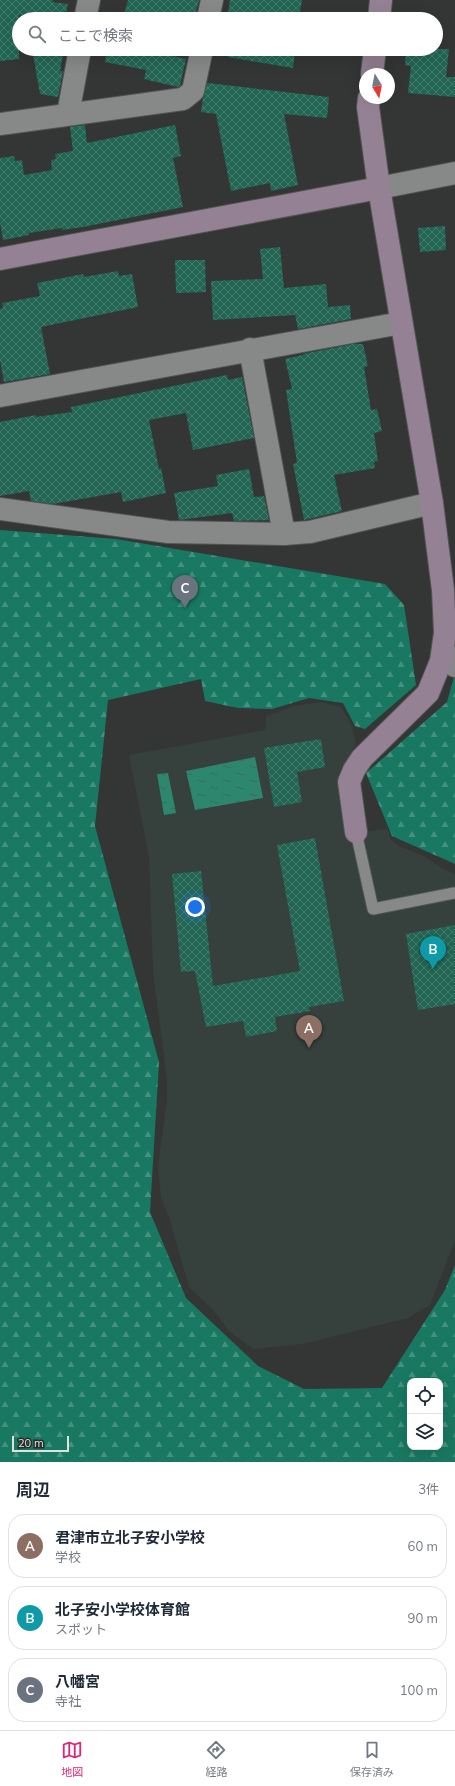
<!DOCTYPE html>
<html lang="ja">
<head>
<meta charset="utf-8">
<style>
	body { margin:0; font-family:Mulish,"Noto Sans JP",sans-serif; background:#f2f2f3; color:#1f2937 }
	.controls { position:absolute; right:12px; bottom:12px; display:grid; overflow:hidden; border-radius:8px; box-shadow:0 4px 16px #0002 }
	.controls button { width:36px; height:36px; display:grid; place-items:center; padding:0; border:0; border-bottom:1px solid #e0e1e3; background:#fff; color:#1f2937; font:20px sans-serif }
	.compass { position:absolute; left:359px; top:68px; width:36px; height:36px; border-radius:50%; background:#fff; box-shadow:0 4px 16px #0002; rotate:170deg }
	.scale { position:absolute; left:12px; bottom:10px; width:57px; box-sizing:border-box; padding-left:4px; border:2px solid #dfe1e0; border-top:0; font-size:11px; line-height:14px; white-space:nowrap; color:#dfe1e0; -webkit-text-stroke:3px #292c2b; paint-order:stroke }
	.you { position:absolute; left:195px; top:907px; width:14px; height:14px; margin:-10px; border:3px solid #fff; border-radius:50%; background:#1a73e8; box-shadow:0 0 0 6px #1a73e833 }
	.badge { display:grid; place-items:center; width:26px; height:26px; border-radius:50%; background:#db2777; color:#fff; font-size:13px; font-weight:700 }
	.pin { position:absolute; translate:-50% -33px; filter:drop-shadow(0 1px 2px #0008) }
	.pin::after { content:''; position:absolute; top:21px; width:14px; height:12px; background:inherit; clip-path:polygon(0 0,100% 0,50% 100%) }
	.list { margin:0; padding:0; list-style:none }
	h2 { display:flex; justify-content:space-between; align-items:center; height:52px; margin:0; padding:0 16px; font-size:17px }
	h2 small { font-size:13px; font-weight:400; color:#747a83 }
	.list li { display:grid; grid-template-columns:26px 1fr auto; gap:12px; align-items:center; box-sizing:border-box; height:64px; margin:0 8px 8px; padding:0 8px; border:1px solid #e0e1e3; border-radius:16px }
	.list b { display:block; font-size:15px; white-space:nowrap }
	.list p { margin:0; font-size:13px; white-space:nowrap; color:#747a83 }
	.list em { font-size:13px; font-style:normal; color:#747a83 }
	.icon { flex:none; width:22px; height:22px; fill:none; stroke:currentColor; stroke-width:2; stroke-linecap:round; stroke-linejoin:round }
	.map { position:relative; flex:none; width:455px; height:1462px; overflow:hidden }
	.search { position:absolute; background:#fff; box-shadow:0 4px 16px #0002; left:12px; right:12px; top:12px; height:44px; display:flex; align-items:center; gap:10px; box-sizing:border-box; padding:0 14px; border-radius:22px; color:#747a83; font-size:15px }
	.sheet { height:268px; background:#fff }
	nav { display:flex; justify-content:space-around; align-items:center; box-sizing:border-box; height:56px; border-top:1px solid #e0e1e3; background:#fff; font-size:11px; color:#747a83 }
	nav a { display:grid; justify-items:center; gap:2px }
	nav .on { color:#db2777 }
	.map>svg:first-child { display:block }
</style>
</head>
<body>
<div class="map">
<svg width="455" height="1462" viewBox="0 0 455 1462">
	<defs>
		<pattern id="forest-firs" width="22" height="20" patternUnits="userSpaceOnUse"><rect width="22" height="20" fill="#197861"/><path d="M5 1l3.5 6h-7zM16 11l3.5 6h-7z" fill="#45917f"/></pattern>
		<pattern id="water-ripples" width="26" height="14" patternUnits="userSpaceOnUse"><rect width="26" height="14" fill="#2d876e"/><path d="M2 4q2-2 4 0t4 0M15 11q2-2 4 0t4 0" fill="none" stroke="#366c5d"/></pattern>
		<pattern id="building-cross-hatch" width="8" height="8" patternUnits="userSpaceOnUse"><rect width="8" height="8" fill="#226553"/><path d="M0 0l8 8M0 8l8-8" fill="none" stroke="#427b6b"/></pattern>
	</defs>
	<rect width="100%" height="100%" fill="#333635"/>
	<!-- built -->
	<path fill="#36403d" d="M 322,702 L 341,707 L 351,724 L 356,743 L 339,775 L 340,792 L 348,834 L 388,829 L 391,840 L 401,847 L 424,856 L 442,868 L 455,874 L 455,1241 L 430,1305 L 408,1318 L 303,1344 L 253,1349 L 229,1331 L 215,1312 L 189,1287 L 169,1217 L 161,1198 L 158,1166 L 167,1100 L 167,1080 L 153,972 L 149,857 L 129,755 L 266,730 L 266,716 L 294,706 Z"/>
	<!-- forest -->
	<g fill="url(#forest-firs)" fill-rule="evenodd">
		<path d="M 0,530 L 116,539 L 385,584 L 404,605 L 416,685 L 365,729 L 355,726 L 343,703 L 309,698 L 272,709 L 238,708 L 205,701 L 201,679 L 108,700 L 95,826 L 159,1062 L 150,1212 L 186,1298 L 258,1366 L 304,1389 L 382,1388 L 445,1290 L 455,1265 L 455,1462 L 0,1462 ZM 410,1381 L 440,1381 L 440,1447 L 410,1447 Z"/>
		<path d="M 455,673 L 455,864 L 392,836 L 366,773 L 447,702 Z"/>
	</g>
	<!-- water -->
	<g fill="url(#water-ripples)">
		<path d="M 255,757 L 263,798 L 195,810 L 186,771 Z"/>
		<path d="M 168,773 L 176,813 L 164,815 L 157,774 Z"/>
	</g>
	<!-- building -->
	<g fill="url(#building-cross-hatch)">
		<path d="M 0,0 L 53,0 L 52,2 L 68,4 L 65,19 L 47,19 L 19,15 L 19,59 L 0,61 Z"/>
		<path d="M 128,0 L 199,0 L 194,19 L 123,19 Z"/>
		<path d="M 230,0 L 302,0 L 299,19 L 227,19 Z"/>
		<path d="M 32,49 L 64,49 L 60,71 L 63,71 L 58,97 L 40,94 Z"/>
		<path d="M 107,49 L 140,49 L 186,59 L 180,85 L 178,87 L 144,79 L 146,70 L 105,62 Z"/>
		<path d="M 228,49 L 285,49 L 284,52 L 295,53 L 293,68 L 228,57 Z"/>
		<path d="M 406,49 L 449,49 L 446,77 L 455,77 L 455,97 L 408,93 L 411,66 L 405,65 Z"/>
		<path d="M 207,83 L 329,97 L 327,118 L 284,114 L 298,185 L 271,191 L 270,183 L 231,191 L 216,114 L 201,112 L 203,98 Z"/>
		<path d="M 85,125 L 87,143 L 175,125 L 181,156 L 173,158 L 183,207 L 83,227 L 62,230 L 62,228 L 29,233 L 29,235 L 3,240 L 0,222 L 0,158 L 14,156 L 15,161 L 22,160 L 24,175 L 52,170 L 51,160 L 56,159 L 55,154 L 73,151 L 70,127 Z"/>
		<path d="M 445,226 L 446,250 L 420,252 L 418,228 Z"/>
		<path d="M 280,247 L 284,288 L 326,284 L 328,307 L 350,305 L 351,319 L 298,329 L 295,315 L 213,320 L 211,281 L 263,279 L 260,249 Z"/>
		<path d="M 175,260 L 205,260 L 206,292 L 176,293 Z"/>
		<path d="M 118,271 L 119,276 L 132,274 L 138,307 L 41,327 L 50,374 L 4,382 L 0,360 L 0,309 L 3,308 L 2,303 L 40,296 L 37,283 L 83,274 L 84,277 Z"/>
		<path d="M 353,344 L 363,344 L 368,366 L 364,367 L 371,410 L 377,409 L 382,431 L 374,433 L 378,461 L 374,462 L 375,468 L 334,475 L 342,511 L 304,520 L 293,464 L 297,463 L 286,390 L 292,389 L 285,359 L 303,355 L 303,354 Z"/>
		<path d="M 227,375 L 228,380 L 242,377 L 254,438 L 193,450 L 186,413 L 149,420 L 159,469 L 161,468 L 166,493 L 123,502 L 121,492 L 53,504 L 31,501 L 29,491 L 0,496 L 0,422 L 36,415 L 36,417 L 72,412 L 71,407 Z"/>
		<path d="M 249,469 L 254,497 L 264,496 L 269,520 L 234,521 L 232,513 L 179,520 L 174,493 L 218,486 L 216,475 Z"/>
		<path d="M 321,739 L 325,767 L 297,772 L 302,802 L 274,807 L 264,748 Z"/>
		<path d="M 315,838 L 344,1001 L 309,1007 L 310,1011 L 275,1017 L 277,1031 L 246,1037 L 243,1021 L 206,1027 L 195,971 L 181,972 L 172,874 L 201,871 L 213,986 L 300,971 L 277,845 Z"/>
		<path d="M 455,925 L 455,1004 L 418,1010 L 406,934 Z"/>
	</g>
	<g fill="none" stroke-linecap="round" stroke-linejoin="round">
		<defs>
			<path id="lane" d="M 356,832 L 373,909 L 454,893"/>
			<g id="street">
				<path d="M 85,19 L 89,0"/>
				<path d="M 208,19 L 212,0"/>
				<path d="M 68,114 L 80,49"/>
				<path d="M 0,124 L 183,99 L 193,91 L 202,49"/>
				<path d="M 379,188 L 455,173"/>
				<path d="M 250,349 L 284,534"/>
				<path d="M 0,396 L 401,323"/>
				<path d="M 0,509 L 168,532 L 284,534 L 310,532 L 432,503"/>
				<path d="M 443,649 L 455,666"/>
			</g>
			<g id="secondary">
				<path d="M 379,19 L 381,0"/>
				<path d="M 372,74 L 375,49"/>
				<path d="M 0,259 L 379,188"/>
				<path d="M 356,832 L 349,782 L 354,770 L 362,758 L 428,693 L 441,661 L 445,633 L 443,590 L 432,503 L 379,188 L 368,107 L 369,98"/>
			</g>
		</defs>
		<!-- lane casing -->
		<use href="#lane" stroke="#525554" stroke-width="13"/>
		<!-- street casing -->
		<use href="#street" stroke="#525554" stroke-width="24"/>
		<!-- secondary casing -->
		<use href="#secondary" stroke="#525554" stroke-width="24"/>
		<!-- lane -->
		<use href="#lane" stroke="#868988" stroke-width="11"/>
		<!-- street -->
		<use href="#street" stroke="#868988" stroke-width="22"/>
		<!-- secondary -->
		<use href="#secondary" stroke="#958194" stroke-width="22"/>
	</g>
</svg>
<div class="controls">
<button><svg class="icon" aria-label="locate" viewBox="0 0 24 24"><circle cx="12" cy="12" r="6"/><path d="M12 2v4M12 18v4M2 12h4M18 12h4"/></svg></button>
<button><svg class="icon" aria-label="layers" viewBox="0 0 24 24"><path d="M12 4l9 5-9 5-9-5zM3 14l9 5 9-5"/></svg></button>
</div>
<svg class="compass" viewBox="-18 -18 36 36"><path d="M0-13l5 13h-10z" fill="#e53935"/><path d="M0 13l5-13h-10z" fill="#747a83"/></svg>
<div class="scale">20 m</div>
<div class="you"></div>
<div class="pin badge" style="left:309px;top:1048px;background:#8d6e63">A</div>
<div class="pin badge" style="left:433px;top:969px;background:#0f9aa8">B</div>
<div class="pin badge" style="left:185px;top:608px;background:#6b7280">C</div>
<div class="search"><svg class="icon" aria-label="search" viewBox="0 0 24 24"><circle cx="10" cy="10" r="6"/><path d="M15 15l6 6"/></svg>ここで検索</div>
</div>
<section class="sheet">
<h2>周辺<small>3件</small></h2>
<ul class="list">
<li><span class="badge" style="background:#8d6e63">A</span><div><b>君津市立北子安小学校</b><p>学校</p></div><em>60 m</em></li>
<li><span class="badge" style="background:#0f9aa8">B</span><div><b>北子安小学校体育館</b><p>スポット</p></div><em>90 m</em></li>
<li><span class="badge" style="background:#6b7280">C</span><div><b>八幡宮</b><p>寺社</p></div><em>100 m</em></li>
</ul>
</section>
<nav>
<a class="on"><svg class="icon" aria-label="map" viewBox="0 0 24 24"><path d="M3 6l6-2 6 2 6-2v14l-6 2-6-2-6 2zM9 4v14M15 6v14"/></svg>地図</a>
<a><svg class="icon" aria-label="directions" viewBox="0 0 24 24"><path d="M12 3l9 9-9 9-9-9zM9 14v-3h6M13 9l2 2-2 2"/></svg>経路</a>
<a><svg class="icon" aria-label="saved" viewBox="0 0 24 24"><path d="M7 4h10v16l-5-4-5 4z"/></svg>保存済み</a>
</nav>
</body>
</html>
